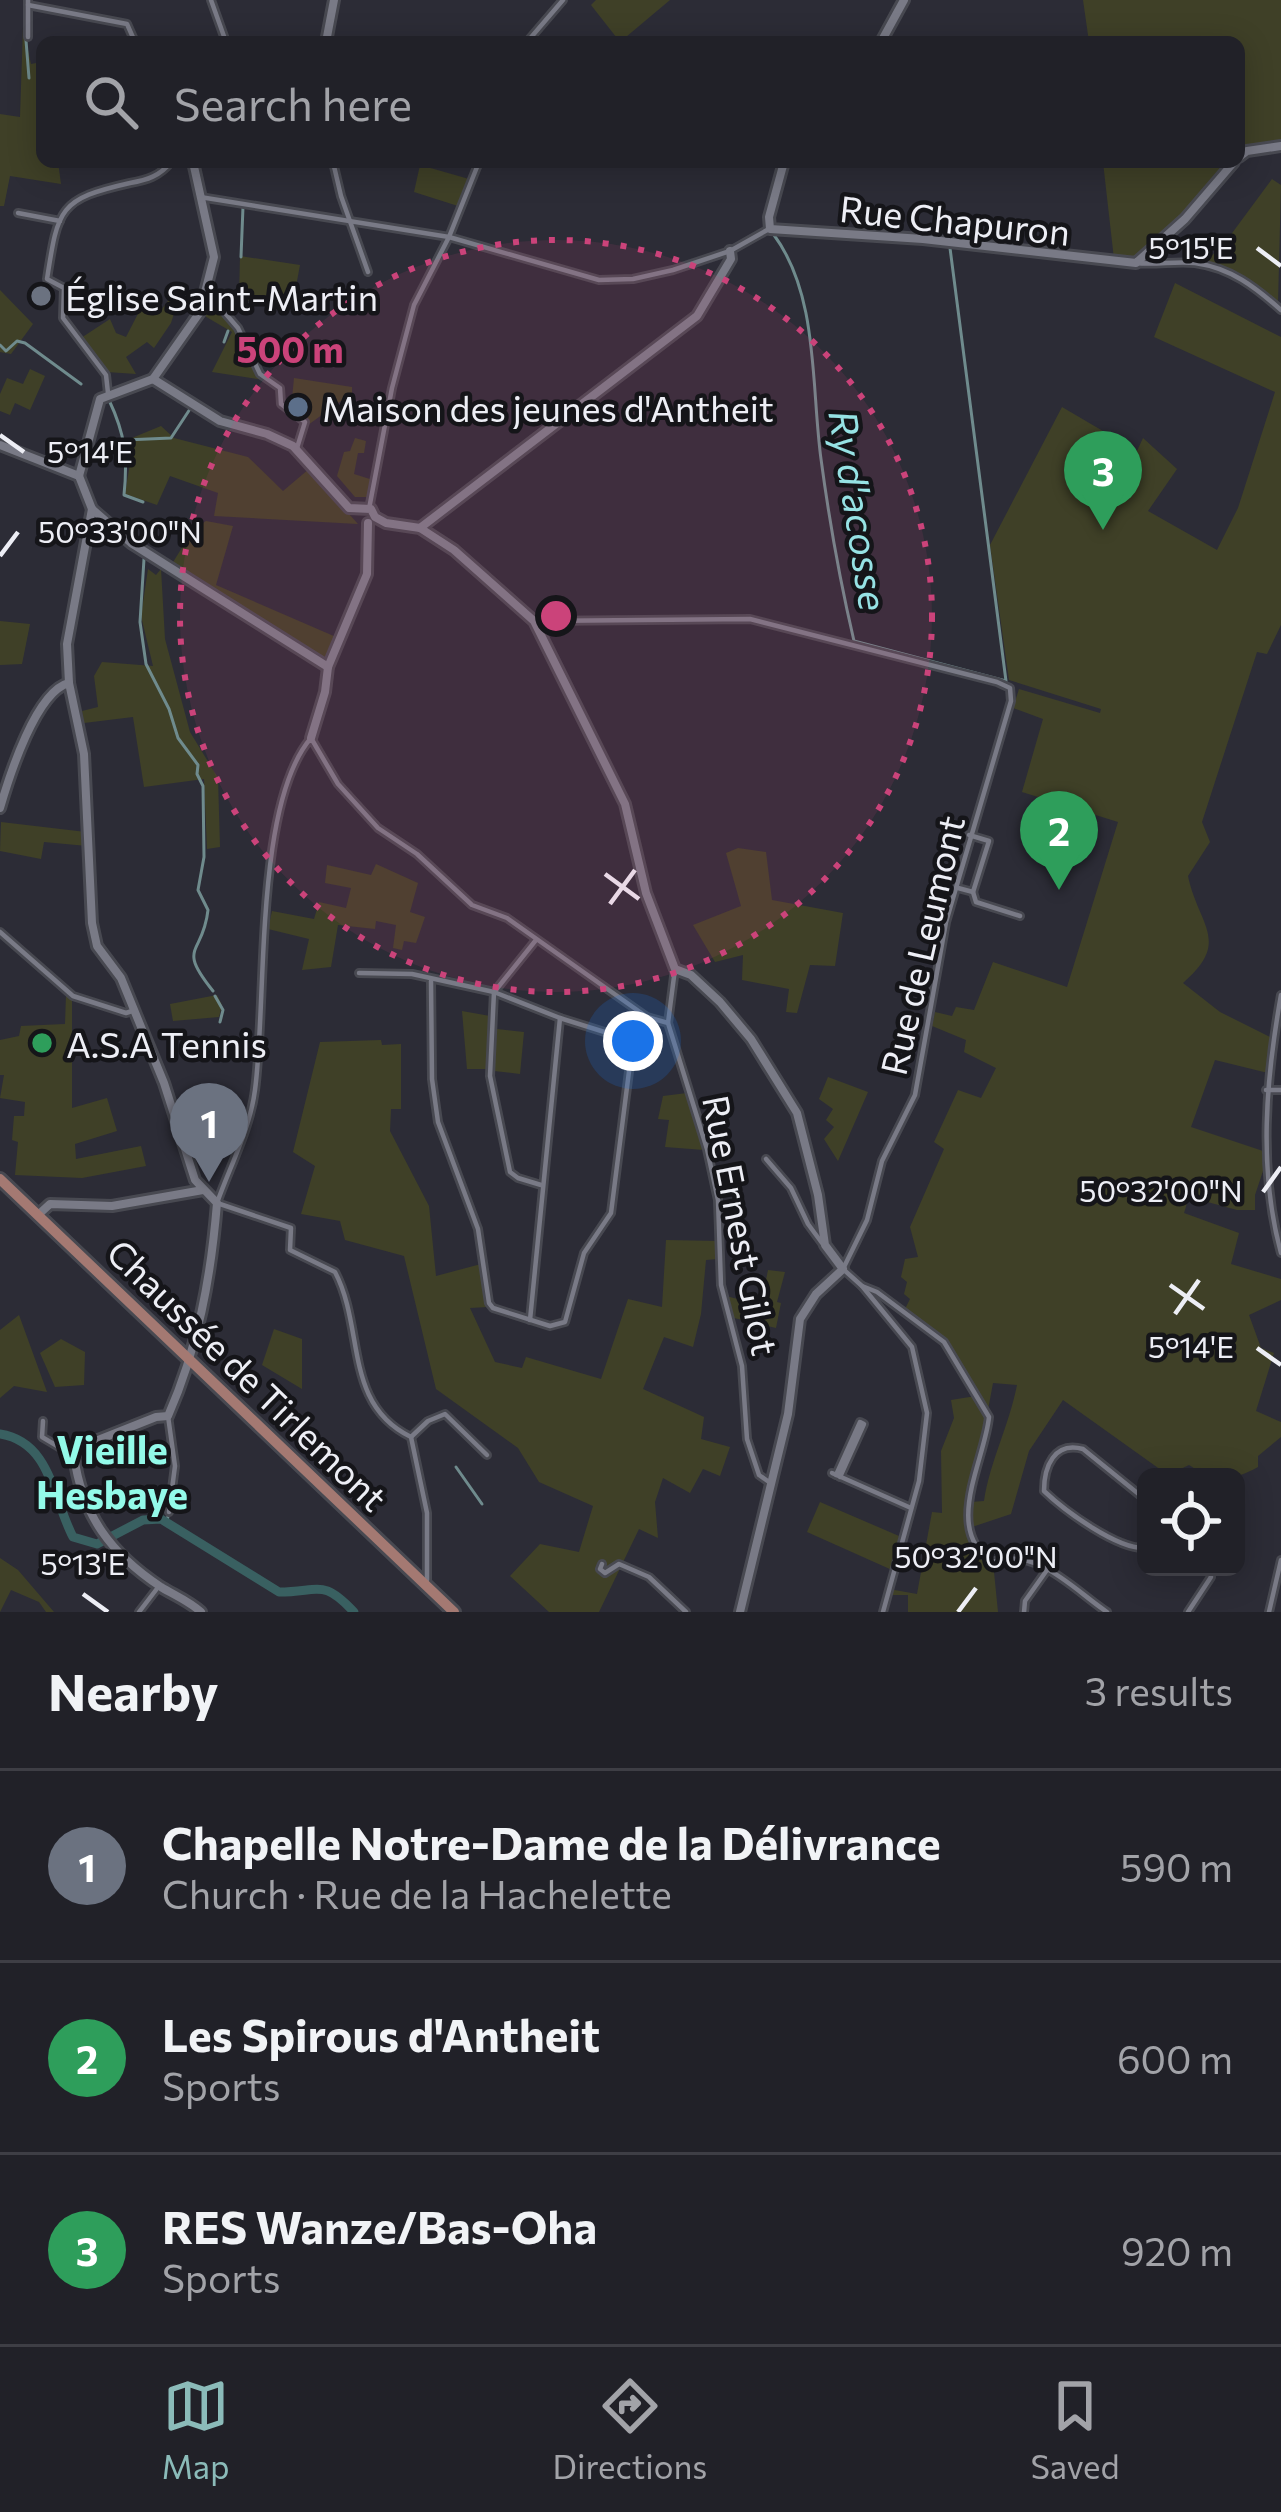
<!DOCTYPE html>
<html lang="en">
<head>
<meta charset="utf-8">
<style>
	body { margin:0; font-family:Commissioner,sans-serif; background:#292930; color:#f1f3f6 }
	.controls { position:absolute; right:36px; bottom:36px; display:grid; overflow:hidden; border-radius:18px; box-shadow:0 6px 30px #0003 }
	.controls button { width:108px; height:108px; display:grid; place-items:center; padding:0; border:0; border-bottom:3px solid #3e3e45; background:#212128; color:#f1f3f6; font:60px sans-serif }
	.you { position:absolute; left:633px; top:1041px; width:42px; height:42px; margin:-30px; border:9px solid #fff; border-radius:50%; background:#1a73e8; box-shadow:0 0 0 18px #1a73e833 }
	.badge { display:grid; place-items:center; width:78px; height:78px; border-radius:50%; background:#8bbbb9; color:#fff; font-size:39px; font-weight:700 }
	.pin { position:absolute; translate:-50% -99px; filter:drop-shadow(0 3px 6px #0008) }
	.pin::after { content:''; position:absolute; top:63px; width:42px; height:36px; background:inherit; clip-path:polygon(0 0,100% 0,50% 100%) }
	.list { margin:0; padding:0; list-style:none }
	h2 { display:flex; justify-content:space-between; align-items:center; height:156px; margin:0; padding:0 48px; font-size:51px }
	h2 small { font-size:39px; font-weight:400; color:#a2a3a8 }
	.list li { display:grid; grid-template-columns:78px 1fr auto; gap:36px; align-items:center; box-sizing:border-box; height:192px; padding:0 48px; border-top:3px solid #3e3e45 }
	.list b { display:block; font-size:45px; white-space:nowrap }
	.list p { margin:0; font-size:39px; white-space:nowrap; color:#a2a3a8 }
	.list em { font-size:39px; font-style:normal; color:#a2a3a8 }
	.icon { flex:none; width:66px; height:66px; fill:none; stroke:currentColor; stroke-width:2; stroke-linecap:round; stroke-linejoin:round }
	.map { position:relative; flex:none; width:1281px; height:1612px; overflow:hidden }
	.search { position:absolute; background:#212128; box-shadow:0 6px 30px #0003; left:36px; right:36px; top:36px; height:132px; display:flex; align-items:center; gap:30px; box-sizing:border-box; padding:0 42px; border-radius:18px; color:#a2a3a8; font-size:45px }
	.sheet { height:732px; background:#212128 }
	nav { display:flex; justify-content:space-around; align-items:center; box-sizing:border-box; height:168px; border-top:3px solid #3e3e45; background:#212128; font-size:33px; color:#a2a3a8 }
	nav a { display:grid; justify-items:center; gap:6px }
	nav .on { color:#8bbbb9 }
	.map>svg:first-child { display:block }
</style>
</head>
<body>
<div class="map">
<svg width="1281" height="1612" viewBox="0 0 1281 1612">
	<rect width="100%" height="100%" fill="#2c2c36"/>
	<!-- green -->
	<g fill="#3f4027" fill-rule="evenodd">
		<path d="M 596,0 L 670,0 L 620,42 L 591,5 Z"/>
		<path d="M 1083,0 L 1281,0 L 1281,142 L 1239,152 L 1239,42 L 1089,42 Z"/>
		<path d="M 23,27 L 31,64 L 42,62 L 42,162 L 58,162 L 61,184 L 10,176 L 4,206 L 0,206 L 0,114 L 20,117 Z"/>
		<path d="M 1103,162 L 1230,162 L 1186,212 L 1132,259 L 1114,259 Z"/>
		<path d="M 420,165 L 469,179 L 458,206 L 414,192 Z"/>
		<path d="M 1272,179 L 1281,185 L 1278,304 L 1244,276 L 1206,261 L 1224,244 Z"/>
		<path d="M 240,256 L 300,265 L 292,308 L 239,299 Z"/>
		<path d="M 1175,283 L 1281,337 L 1281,625 L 1267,654 L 1257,652 L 1202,822 L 1210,842 L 1188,876 C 1198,925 1232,941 1183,983 L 1220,1012 L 1274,1039 L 1268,1073 L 1215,1060 L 1191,1127 L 1269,1153 L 1255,1195 L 1255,1210 L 1237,1210 L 1189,1197 L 1184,1213 L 1239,1233 L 1231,1264 L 1281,1279 L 1281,1300 L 1249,1315 L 1261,1348 L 1274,1353 L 1256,1411 L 1281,1422 L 1281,1437 L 1258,1456 L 1258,1467 C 1233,1481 1214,1482 1189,1465 L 1168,1475 L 1063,1400 L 1029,1451 L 1011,1514 L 972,1527 L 982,1554 L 993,1562 L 998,1612 L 908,1612 L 908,1595 L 888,1595 L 889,1589 L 917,1594 L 932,1512 L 942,1513 L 941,1451 L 954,1418 L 951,1400 L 976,1396 C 959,1349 946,1337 905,1309 L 910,1299 L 904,1294 L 907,1282 L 901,1277 L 905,1259 L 918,1257 L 910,1227 L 944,1149 L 934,1142 L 958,1090 L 981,1098 L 996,1068 L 964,1052 L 966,1040 L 932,1026 L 935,1012 L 952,1016 L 956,1007 L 974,1010 L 993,962 L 1067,987 L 1118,822 L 1022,792 L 1043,719 L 1013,708 L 1019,689 L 1100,713 L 1101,709 L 1009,680 L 990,545 L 1062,407 L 1137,451 L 1143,438 L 1177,469 L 1148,511 L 1217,550 L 1238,508 L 1275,392 L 1154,337 ZM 993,1383 L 1017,1385 C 1009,1426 990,1461 984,1501 L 971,1502 Z"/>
		<path d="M 0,290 L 33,324 L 11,354 L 0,352 Z"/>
		<path d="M 173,294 L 180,295 L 171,323 L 154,348 L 147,342 L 126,357 L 136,374 L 107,372 L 81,338 L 110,319 L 116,333 L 126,337 L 142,306 L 162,309 Z"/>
		<path d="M 211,297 L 228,315 L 264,380 L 212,372 L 232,332 L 203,315 Z"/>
		<path d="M 30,369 L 45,376 L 30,410 L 15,403 L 10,415 L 0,411 L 0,394 L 7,378 L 23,384 Z"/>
		<path d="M 294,378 L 352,387 L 352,393 L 308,425 L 291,409 Z"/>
		<path d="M 161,426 L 174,438 L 248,457 L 283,491 L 309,469 L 358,524 L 214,516 L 218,493 L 170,476 L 157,505 L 125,494 L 131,457 L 127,440 Z"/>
		<path d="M 355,438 L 366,441 L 364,453 L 358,453 L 354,474 L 373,480 L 370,497 L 355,497 L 337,476 L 344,452 L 350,451 Z"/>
		<path d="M 206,521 L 233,526 L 216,585 L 336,637 L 326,661 L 170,567 L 193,530 Z"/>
		<path d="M 148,569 L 156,575 L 161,569 L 165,639 L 190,732 L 218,778 L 220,847 L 207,849 L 204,779 L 144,787 L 133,717 L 84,723 L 82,711 L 98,707 L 94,676 L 102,662 L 153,666 L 141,616 Z"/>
		<path d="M 0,621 L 30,624 L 22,664 L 0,665 Z"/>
		<path d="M 1,822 L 86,832 L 87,846 L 44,842 L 41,859 L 0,851 Z"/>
		<path d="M 738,848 L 766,852 L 772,900 L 843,913 L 835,966 L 810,965 L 797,1013 L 786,1012 L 789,989 L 742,980 L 743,955 L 715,962 L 693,925 L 741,906 L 726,853 Z"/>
		<path d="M 376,864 L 418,883 L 410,912 L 425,917 L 416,943 L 404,941 L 402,950 L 393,948 L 396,925 L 376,921 L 375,929 L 338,925 L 331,967 L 302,970 L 309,939 L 268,929 L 272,911 L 314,919 L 319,902 L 346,908 L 351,888 L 325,883 L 327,865 L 371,875 Z"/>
		<path d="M 66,995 L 72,999 L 72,1108 L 107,1098 L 117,1131 L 75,1144 L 76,1159 L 141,1146 L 146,1166 L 82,1178 L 15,1175 L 18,1142 L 12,1140 L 14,1116 L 24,1116 L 25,1102 L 0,1098 L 4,1075 L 0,1075 L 0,1040 L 19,1036 L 21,1026 L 65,1024 Z"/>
		<path d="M 217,995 L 222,1005 L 219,1017 L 173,1021 L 170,1004 Z"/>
		<path d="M 462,1011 L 490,1016 L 486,1069 L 467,1069 Z"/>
		<path d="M 497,1029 L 524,1032 L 520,1074 L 494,1071 Z"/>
		<path d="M 381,1040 L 382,1045 L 401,1044 L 401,1109 L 391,1109 L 390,1131 L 429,1206 L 436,1276 L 481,1264 L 488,1307 L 470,1308 L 495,1362 L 522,1368 L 526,1357 L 601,1379 L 628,1299 L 662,1307 L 666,1240 L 718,1241 L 717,1259 L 706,1260 L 701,1314 L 693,1347 L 664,1337 L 643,1389 L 704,1417 L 701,1439 L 730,1447 L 720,1476 L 703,1469 L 690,1493 L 663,1478 L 655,1502 L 658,1538 L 639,1529 L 599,1612 L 549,1612 L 510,1576 L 540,1544 L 579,1552 L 593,1506 L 539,1482 L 518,1448 L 436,1389 L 404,1256 L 345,1240 L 340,1221 L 301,1214 L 315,1166 L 293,1152 L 320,1042 Z"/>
		<path d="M 828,1077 L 868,1092 L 838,1161 L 824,1139 L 834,1127 L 826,1120 L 833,1109 L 819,1099 Z"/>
		<path d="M 687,1093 L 704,1150 L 665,1147 L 669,1120 L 658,1119 L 663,1096 Z"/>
		<path d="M 768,1270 L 785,1272 L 777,1302 L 781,1303 L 776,1328 L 730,1317 L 726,1296 L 761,1305 Z"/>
		<path d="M 19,1315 L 47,1392 L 14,1386 L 0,1398 L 0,1330 Z"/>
		<path d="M 274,1329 L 302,1339 L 302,1389 L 262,1365 Z"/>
		<path d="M 61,1339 L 85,1352 L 84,1385 L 55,1387 L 40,1353 Z"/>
		<path d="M 820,1502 L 899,1536 L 892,1570 L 807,1532 Z"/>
		<path d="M 0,1558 L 18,1570 L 54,1612 L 46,1612 L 39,1602 L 11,1590 L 0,1612 Z"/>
	</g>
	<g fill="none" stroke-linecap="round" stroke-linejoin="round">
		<!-- stream -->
		<g stroke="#6f8b8d" stroke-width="3">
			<path d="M 25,28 L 29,78"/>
			<path d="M 774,235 C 819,296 811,386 821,459 C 829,519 840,581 854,641 L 1006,681 L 950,248"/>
			<path d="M 241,257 L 243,207"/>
			<path d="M 224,342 L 228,331"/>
			<path d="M 0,345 L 6,351 L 17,341 L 25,343 L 81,384"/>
			<path d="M 109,400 C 125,434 128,457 124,495 L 143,502"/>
			<path d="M 125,440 L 171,438 L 190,409"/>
			<path d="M 144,559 L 140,622 L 146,664 L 169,709 L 178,738 L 198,765 L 197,774 L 203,786 L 204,857 L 198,890 L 208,910 C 203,956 176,945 213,991"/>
			<path d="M 215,996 L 223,1010 L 220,1022"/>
			<path d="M 456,1467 L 482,1504"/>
			<path d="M 167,1522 L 168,1516"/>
		</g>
		<!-- river -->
		<path stroke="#396061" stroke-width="9" d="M 0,1434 C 51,1442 53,1499 73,1537 L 97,1544 L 143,1520 L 161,1519 L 279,1592 C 320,1592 322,1578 354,1612"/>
		<defs>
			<g id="minor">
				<path d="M 28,0 L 28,37"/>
				<path d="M 211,0 L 226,42"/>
				<path d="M 28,5 L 127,24 L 135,42"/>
				<path d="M 527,42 L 563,0"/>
				<path d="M 333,162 L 341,196 L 368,272"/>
				<path d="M 200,197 L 449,237 L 599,280 L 633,279 L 673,270 L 730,251 L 769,229"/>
				<path d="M 18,213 L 60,221"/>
				<path d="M 1136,263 C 1156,265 1176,261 1195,263 C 1231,268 1255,287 1281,310"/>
				<path d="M 207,292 L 238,328 L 260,374 L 280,388 L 281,404 L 305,422 L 297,448"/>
				<path d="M 108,393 L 106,375 L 63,318 L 64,288 L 47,279 C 58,208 59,199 130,183 C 147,180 160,176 171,162"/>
				<path d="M 369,509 L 392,388 L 414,305 L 449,237 L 479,162"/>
				<path d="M 536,621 L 750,619 L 997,682 L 1010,688 L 1011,701 L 946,922 L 915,1095 L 882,1161 L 867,1220 L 843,1269 L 862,1286 L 912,1347 L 927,1413 L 919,1481 L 883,1612"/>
				<path d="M 958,888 L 973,892 L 989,841 L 969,835"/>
				<path d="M 973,892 L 976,902 L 1020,916"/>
				<path d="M 0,932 L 73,996 L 126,1013 L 132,1011"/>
				<path d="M 675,969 L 668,1023 L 707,1149 L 718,1200 L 721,1285 L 742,1366 L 747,1439 L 759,1475 L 769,1482"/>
				<path d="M 359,973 L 412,974 L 494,992 L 560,1018 L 630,1040"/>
				<path d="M 431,981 L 432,1079 L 438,1122 L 478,1229 L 489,1303 L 493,1308 L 550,1326 L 565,1322 L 584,1253 L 611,1213 L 633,1040 L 647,1017"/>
				<path d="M 495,991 L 536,940"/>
				<path d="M 494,992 L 490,1076 L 510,1172 L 518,1178 L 541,1185"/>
				<path d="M 1281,995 C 1266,1079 1258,1169 1281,1253"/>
				<path d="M 1266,1090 L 1281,1090"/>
				<path d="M 766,1159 L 791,1188 L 808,1224 L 822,1243"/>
				<path d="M 862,1286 L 877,1292 L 944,1342 L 989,1417 C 985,1460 942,1531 993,1562 C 1036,1546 1074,1590 1107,1612"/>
				<path d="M 530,1320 L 560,1018"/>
				<path d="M 168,1416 L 175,1466 L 169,1512"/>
				<path d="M 43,1421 L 42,1437 L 74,1456"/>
				<path d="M 411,1437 C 343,1404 365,1329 335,1272 L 290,1250 L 291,1228 L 217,1203 C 230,1166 250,1129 255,1090 C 267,1002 254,804 311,738 L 338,784 L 378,828 L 417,854 L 472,905 L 507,918 L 647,1017 L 668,1023"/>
				<path d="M 411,1437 L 427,1513 L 427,1580"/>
				<path d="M 411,1437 L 428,1421 L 445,1414 L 487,1455"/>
				<path d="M 832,1473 L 911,1508"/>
				<path d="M 836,1475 L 860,1422 L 864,1424 L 840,1477"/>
				<path d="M 1146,1500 L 1083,1449 C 1054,1441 1044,1467 1044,1491 C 1065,1511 1118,1550 1146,1548"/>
				<path d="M 602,1564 L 600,1569 L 605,1573 L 619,1564 L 649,1577 L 686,1612"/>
				<path d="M 139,1612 L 159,1586"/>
				<path d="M 1024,1612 L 1025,1601 L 1047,1570"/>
				<path d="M 1188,1612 L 1211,1577 L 1209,1567"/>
				<path d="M 1269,1612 L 1281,1560"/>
			</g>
			<g id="tertiary">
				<path d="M 326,42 L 334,0"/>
				<path d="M 881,42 L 904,0"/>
				<path d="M 1239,157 L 1247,151 L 1281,146"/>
				<path d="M 784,162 L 769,217 L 770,229 L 923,239 L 1136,263 L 1185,219 L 1234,162"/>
				<path d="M 153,379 L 220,421 L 267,434 L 293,446 L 349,508 L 371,509 L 375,517 L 386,523 L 420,528 L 454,550 L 534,621 L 625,804 L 646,893 L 675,969 L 691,975 L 720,1002 L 751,1039 L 797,1113 L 818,1195 L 825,1245 L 843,1269 L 816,1294 L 800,1319 L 788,1414 L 740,1612"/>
				<path d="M 0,445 L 79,476"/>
				<path d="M 79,476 L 100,399 L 153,379 L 200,312 L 214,257 L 193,162"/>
				<path d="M 79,476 L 92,509 L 131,543 L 328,667"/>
				<path d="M 92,509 L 67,644 L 69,683 L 84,754 L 92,923 L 97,946 L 121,978 L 164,1083 L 195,1180 L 217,1203 C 211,1277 198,1348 168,1416 L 156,1417 L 83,1446 L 74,1456 C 82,1515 111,1554 161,1587 C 174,1595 189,1601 201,1612"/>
				<path d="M 420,528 L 697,316 L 731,259 L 730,251"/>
				<path d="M 311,738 L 325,692 L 328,667 L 367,574 L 368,523"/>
				<path d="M 0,808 C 9,777 36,691 69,683"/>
				<path d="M 38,1215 L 50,1204 L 112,1206 L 203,1190"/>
			</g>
			<path id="primary" d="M 0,1179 L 454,1612"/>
		</defs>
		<!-- minor casing -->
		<use href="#minor" stroke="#484951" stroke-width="10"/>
		<!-- tertiary casing -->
		<use href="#tertiary" stroke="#484951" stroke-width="14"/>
		<!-- primary casing -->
		<use href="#primary" stroke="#484951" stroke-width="16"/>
		<!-- minor -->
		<use href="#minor" stroke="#797a86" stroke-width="4.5"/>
		<!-- tertiary -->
		<use href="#tertiary" stroke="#797a86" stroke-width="8"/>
		<!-- primary -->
		<use href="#primary" stroke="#a47972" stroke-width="10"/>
	</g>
	<!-- ticks -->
	<path fill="none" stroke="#edeef5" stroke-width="4.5" d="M 1257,248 L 1281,266M 0,435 L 24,452M 0,556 L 18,532M 605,874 L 639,899M 610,904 L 635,870M 1263,1192 L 1281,1167M 1170,1285 L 1204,1309M 1175,1314 L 1199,1280M 1257,1348 L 1281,1365M 83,1594 L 108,1612M 958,1612 L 976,1588"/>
	<!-- distance rings -->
	<circle cx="556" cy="616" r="376" fill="#cb437a" fill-opacity=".12"/>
	<circle fill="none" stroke="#cb437a" stroke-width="6" stroke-dasharray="6 12" cx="556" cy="616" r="376"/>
	<!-- markers -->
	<circle fill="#6b7280" stroke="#151519" stroke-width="4.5" cx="41" cy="296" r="12"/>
	<circle fill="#5c6f8a" stroke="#151519" stroke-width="4.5" cx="298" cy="407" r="12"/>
	<circle fill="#2e9e5b" stroke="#151519" stroke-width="4.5" cx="42" cy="1043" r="12"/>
	<g text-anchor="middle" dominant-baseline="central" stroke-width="9" stroke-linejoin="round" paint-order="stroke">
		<!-- street labels -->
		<g font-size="36" fill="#edeef5" stroke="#151519">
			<text transform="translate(955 219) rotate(6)">Rue Chapuron</text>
			<text transform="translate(921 945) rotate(-77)">Rue de Leumont</text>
			<text transform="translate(742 1225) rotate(79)">Rue Ernest Gilot</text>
			<text transform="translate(248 1374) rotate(44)">Chaussée de Tirlemont</text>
		</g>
		<!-- poi labels -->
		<g font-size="36" fill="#edeef5" stroke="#151519" text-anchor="start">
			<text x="65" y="296">Église Saint-Martin</text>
			<text x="322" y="407">Maison des jeunes d'Antheit</text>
			<text x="66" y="1043">A.S.A Tennis</text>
		</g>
		<!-- water labels -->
		<g font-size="39" font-style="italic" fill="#96e2e4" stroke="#151519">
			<text transform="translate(860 510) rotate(81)">Ry d'acosse</text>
		</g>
		<!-- neighbourhood labels -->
		<g font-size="39" font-weight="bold" fill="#93fae9" stroke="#151519">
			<text x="112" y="1448">Vieille<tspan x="112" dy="45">Hesbaye</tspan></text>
		</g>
	</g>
	<g font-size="30" text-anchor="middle" fill="#edeef5" stroke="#151519" stroke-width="9" stroke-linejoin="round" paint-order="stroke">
		<text x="1191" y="259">5°15'E</text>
		<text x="90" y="463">5°14'E</text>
		<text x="120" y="543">50°33'00"N</text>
		<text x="1161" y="1202">50°32'00"N</text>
		<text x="1191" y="1358">5°14'E</text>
		<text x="976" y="1568">50°32'00"N</text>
		<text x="83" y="1575">5°13'E</text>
	</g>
	<circle cx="556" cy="616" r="18" fill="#cb437a" stroke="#151519" stroke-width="6"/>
	<g font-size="36" text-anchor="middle" font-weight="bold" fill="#cb437a" stroke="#151519" stroke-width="9" stroke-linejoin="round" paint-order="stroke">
		<text x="290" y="363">500 m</text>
	</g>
</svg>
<div class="controls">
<button><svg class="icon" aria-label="locate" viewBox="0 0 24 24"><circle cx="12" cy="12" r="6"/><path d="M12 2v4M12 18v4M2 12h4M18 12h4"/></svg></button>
</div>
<div class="you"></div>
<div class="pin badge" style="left:209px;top:1182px;background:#6b7280">1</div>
<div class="pin badge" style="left:1059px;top:890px;background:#2e9e5b">2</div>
<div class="pin badge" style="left:1103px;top:530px;background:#2e9e5b">3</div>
<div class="search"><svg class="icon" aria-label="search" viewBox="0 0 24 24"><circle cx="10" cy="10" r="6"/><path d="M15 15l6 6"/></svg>Search here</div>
</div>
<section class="sheet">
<h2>Nearby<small>3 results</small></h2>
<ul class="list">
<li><span class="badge" style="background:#6b7280">1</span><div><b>Chapelle Notre-Dame de la Délivrance</b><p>Church · Rue de la Hachelette</p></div><em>590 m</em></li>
<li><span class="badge" style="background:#2e9e5b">2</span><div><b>Les Spirous d'Antheit</b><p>Sports</p></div><em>600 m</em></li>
<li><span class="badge" style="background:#2e9e5b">3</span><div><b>RES Wanze/Bas-Oha</b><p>Sports</p></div><em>920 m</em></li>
</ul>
</section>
<nav>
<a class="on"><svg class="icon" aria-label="map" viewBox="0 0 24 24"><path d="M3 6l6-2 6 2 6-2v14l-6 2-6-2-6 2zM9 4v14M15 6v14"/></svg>Map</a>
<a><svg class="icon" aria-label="directions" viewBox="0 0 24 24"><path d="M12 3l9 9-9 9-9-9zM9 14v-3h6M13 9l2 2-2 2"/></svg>Directions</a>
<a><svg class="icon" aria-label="saved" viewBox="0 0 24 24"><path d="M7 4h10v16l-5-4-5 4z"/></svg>Saved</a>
</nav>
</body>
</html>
